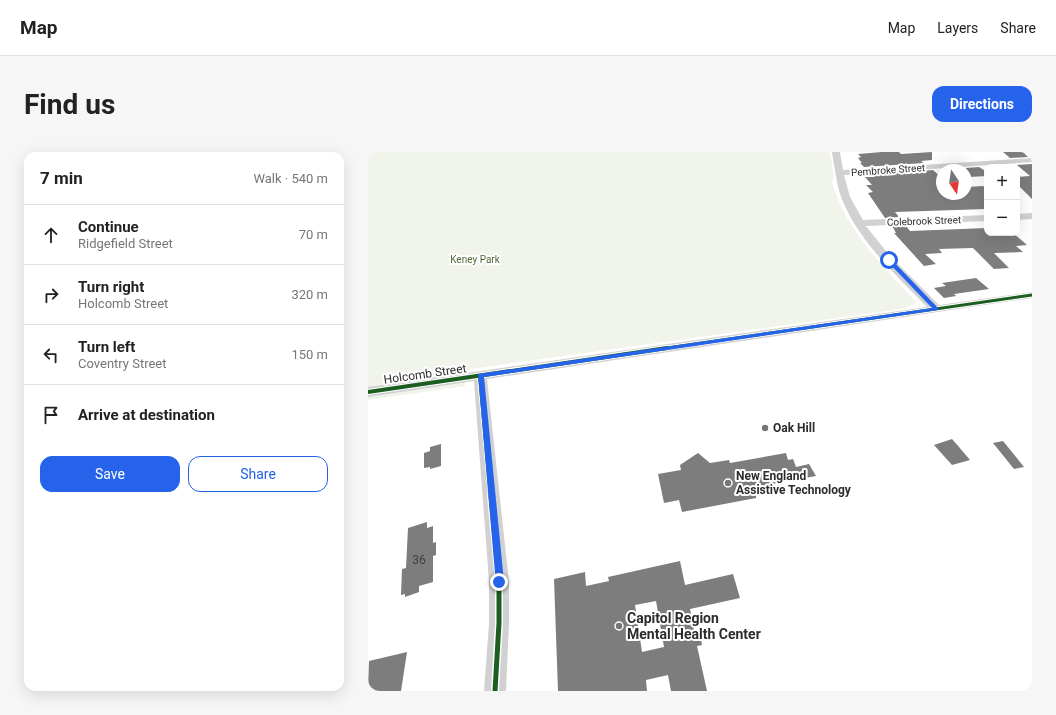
<!DOCTYPE html>
<html lang="en">
<head>
<meta charset="utf-8">
<style>
	body { margin:0; font-family:Roboto,sans-serif; background:#f6f6f6; color:#222 }
	.controls { position:absolute; right:12px; top:12px; display:grid; overflow:hidden; border-radius:8px; box-shadow:0 4px 16px #0002 }
	.controls button { width:36px; height:36px; display:grid; place-items:center; padding:0; border:0; border-bottom:1px solid #e0e0e0; background:#fff; color:#222; font:20px sans-serif }
	.compass { position:absolute; left:568px; top:12px; width:36px; height:36px; border-radius:50%; background:#fff; box-shadow:0 4px 16px #0002; rotate:167deg }
	.stop { position:absolute; width:12px; height:12px; margin:-9px; border:3px solid #2563eb; border-radius:50%; background:#fff }
	.stop.end { background:#2563eb; border-color:#fff; box-shadow:0 1px 4px #0008 }
	.list { margin:0; padding:0; list-style:none }
	h2 { display:flex; justify-content:space-between; align-items:center; height:52px; margin:0; padding:0 16px; font-size:17px }
	h2 small { font-size:13px; font-weight:400; color:#767676 }
	.list li { display:grid; grid-template-columns:26px 1fr auto; gap:12px; align-items:center; box-sizing:border-box; height:60px; padding:0 16px; border-top:1px solid #e0e0e0 }
	.list b { display:block; font-size:15px; white-space:nowrap }
	.list p { margin:0; font-size:13px; white-space:nowrap; color:#767676 }
	.list em { font-size:13px; font-style:normal; color:#767676 }
	.actions { display:flex; gap:8px; padding:12px 16px }
	.actions a { flex:1; padding:9px 0; border:1px solid #2563eb; border-radius:12px; text-align:center; font-size:14px; color:#2563eb }
	.actions .main { background:#2563eb; color:#fff }
	.icon { flex:none; width:22px; height:22px; fill:none; stroke:currentColor; stroke-width:2; stroke-linecap:round; stroke-linejoin:round }
	.map { position:relative; flex:none; width:664px; height:539px; overflow:hidden; border-radius:12px }
	header { display:flex; align-items:center; gap:24px; box-sizing:border-box; height:56px; padding:0 20px; background:#fff; border-bottom:1px solid #e0e0e0 }
	header strong { font-size:19px }
	nav { display:flex; gap:22px; margin-inline-start:auto; font-size:14px }
	.intro { display:flex; align-items:center; justify-content:space-between; box-sizing:border-box; height:96px; padding:0 24px }
	h1 { margin:0; font-size:28px }
	.button { padding:10px 18px; border-radius:12px; background:#2563eb; color:#fff; font-size:14px; font-weight:700 }
	main { display:flex; gap:24px; padding:0 24px }
	aside { flex:1; background:#fff; border-radius:12px; box-shadow:0 4px 16px #0002 }
	.map>svg:first-child { display:block }
</style>
</head>
<body>
<header>
<strong>Map</strong>
<nav><a>Map</a><a>Layers</a><a>Share</a></nav>
</header>
<div class="intro"><h1>Find us</h1><a class="button">Directions</a></div>
<main>
<aside>
<h2>7 min<small>Walk · 540 m</small></h2>
<ul class="list">
<li><svg class="icon" aria-label="ahead" viewBox="0 0 24 24"><path d="M12 20V5M6 11l6-6 6 6"/></svg><div><b>Continue</b><p>Ridgefield Street</p></div><em>70 m</em></li>
<li><svg class="icon" aria-label="right" viewBox="0 0 24 24"><path d="M7 20v-9h11M14 6l5 5-5 5"/></svg><div><b>Turn right</b><p>Holcomb Street</p></div><em>320 m</em></li>
<li><svg class="icon" aria-label="left" viewBox="0 0 24 24"><path d="M17 20v-9H6M10 6l-5 5 5 5"/></svg><div><b>Turn left</b><p>Coventry Street</p></div><em>150 m</em></li>
<li><svg class="icon" aria-label="arrive" viewBox="0 0 24 24"><path d="M6 21V4h12l-3 4 3 4H6"/></svg><div><b>Arrive at destination</b></div></li>
</ul>
<div class="actions"><a class="main">Save</a><a>Share</a></div>
</aside>
<div class="map">
<svg width="664" height="539" viewBox="0 0 664 539">
	<rect width="100%" height="100%" fill="#fff"/>
	<!-- green -->
	<path fill="#f0f4ea" d="M 0,0 L 462,0 L 466,25 L 464,30 C 477,77 516,116 549,151 L 533,157 L 96,218 L 97,234 L 0,248 Z"/>
	<!-- building -->
	<g fill="#7d7d7d" fill-rule="evenodd">
		<path d="M 514,0 L 531,0 L 533,2 L 564,0 L 564,8 L 553,9 L 556,11 L 496,15 L 492,11 L 494,11 L 490,6 L 493,5 L 490,2 Z"/>
		<path d="M 635,0 L 655,0 L 660,5 L 642,6 Z"/>
		<path d="M 664,12 L 664,47 L 649,32 L 649,25 L 662,24 L 649,13 Z"/>
		<path d="M 611,15 L 619,20 L 619,24 L 601,25 L 598,23 L 598,16 Z"/>
		<path d="M 565,18 L 574,26 L 574,42 L 598,42 L 598,35 L 615,34 L 619,37 L 619,57 L 527,60 L 531,65 L 517,66 L 500,41 L 505,40 L 498,33 L 504,33 L 497,25 L 506,25 L 504,23 Z"/>
		<path d="M 524,74 L 538,74 L 542,79 L 619,76 L 619,81 L 645,81 L 659,93 L 648,94 L 655,100 L 626,101 L 641,116 L 626,117 L 605,96 L 571,97 L 574,101 L 557,102 L 568,112 L 556,114 L 526,81 L 528,81 L 527,79 Z"/>
		<path d="M 608,126 L 621,137 L 586,142 L 588,144 L 576,146 L 566,136 L 578,134 L 574,131 Z"/>
		<path d="M 584,287 L 591,295 L 602,308 L 584,313 L 566,293 Z"/>
		<path d="M 635,289 L 656,315 L 646,317 L 625,291 Z"/>
		<path d="M 73,292 L 73,314 L 62,317 L 62,315 L 56,316 L 56,301 L 62,299 L 62,295 Z"/>
		<path d="M 330,301 L 342,311 L 361,308 L 362,311 L 418,301 L 420,308 L 425,307 L 428,315 L 441,312 L 448,324 L 389,335 L 388,346 L 314,360 L 311,348 L 296,351 L 290,322 L 313,318 L 312,313 Z"/>
		<path d="M 59,370 L 59,376 L 65,374 L 65,391 L 68,390 L 68,403 L 65,404 L 65,430 L 51,434 L 51,440 L 37,445 L 37,442 L 33,443 L 34,417 L 38,416 L 40,376 Z"/>
		<path d="M 312,409 L 317,433 L 365,422 L 372,446 L 322,457 L 327,483 L 332,482 L 334,493 L 329,494 L 339,539 L 303,539 L 300,523 L 278,528 L 279,539 L 190,539 L 186,427 L 217,420 L 218,434 L 241,429 L 240,425 ZM 288,449 L 296,495 L 274,500 L 267,453 Z"/>
		<path d="M 39,500 L 33,539 L 0,539 L 1,509 Z"/>
	</g>
	<g fill="none" stroke-linecap="round" stroke-linejoin="round">
		<!-- minor -->
		<g fill="#d1d1d1" fill-rule="evenodd">
			<path d="M 464,0 L 472,0 L 475,18 L 664,6 L 664,10 L 476,23 L 482,45 L 495,68 L 619,63 L 619,69 L 498,74 L 521,103 L 571,153 L 664,140 L 664,146 L 119,227 L 141,430 L 141,471 L 138,539 L 116,539 L 121,471 L 121,430 L 106,229 L 0,245 L 0,235 L 559,155 C 526,121 486,85 471,39 C 468,26 466,13 464,0 Z"/>
			<path d="M 664,61 L 664,67 L 649,68 L 649,62 Z"/>
		</g>
		<defs>
			<path id="cycleway-far2" d="M 292,197 L 664,143"/>
			<g id="cycleway-far1">
				<path d="M 112,224 L 123,345"/>
				<path d="M 0,240 L 299,196"/>
			</g>
			<path id="cycleway" d="M 123,344 L 131,430 L 131,471 L 127,539"/>
		</defs>
		<!-- cycleway-far2 casing -->
		<use href="#cycleway-far2" stroke="#fff" stroke-width="5"/>
		<!-- cycleway-far1 casing -->
		<use href="#cycleway-far1" stroke="#fff" stroke-width="6"/>
		<!-- cycleway casing -->
		<use href="#cycleway" stroke="#fff" stroke-width="8"/>
		<!-- cycleway-far2 -->
		<use href="#cycleway-far2" stroke="#1b5e20" stroke-width="3"/>
		<!-- cycleway-far1 -->
		<use href="#cycleway-far1" stroke="#1b5e20" stroke-width="4"/>
		<!-- cycleway -->
		<use href="#cycleway" stroke="#1b5e20" stroke-width="5"/>
	</g>
	<!-- route -->
	<path fill="#2563eb" d="M 519,107 L 523,107 L 570,156 L 570,158 L 116,225 L 136,430 L 134,433 L 131,434 L 128,433 L 110,222 L 564,156 L 519,109 Z"/>
	<!-- markers -->
	<g fill="#767676" stroke="#fff" stroke-width="1.5">
		<circle cx="397" cy="276" r="4"/>
		<circle cx="360" cy="331" r="4"/>
		<circle cx="251" cy="474" r="4"/>
	</g>
	<g text-anchor="middle" dominant-baseline="central" stroke-width="4" stroke-linejoin="round" paint-order="stroke">
		<!-- far-street labels -->
		<g font-size="10" fill="#2c2c2c" stroke="#fff">
			<text transform="translate(520 18) rotate(-4)">Pembroke Street</text>
			<text transform="translate(556 69) rotate(-2)">Colebrook Street</text>
		</g>
		<!-- far-park labels -->
		<g font-size="10" fill="#506937" stroke="#fff">
			<text x="107" y="107">Keney Park</text>
		</g>
		<!-- street labels -->
		<g font-size="12" fill="#2c2c2c" stroke="#fff">
			<text transform="translate(57 222) rotate(-8)">Holcomb Street</text>
		</g>
		<!-- poi labels -->
		<g font-size="12" font-weight="bold" fill="#2c2c2c" stroke="#fff" text-anchor="start">
			<text x="405" y="276">Oak Hill</text>
			<text x="368" y="324">New England<tspan x="368" dy="14">Assistive Technology</tspan></text>
		</g>
		<!-- near-number labels -->
		<g font-size="12" fill="#404040">
			<text x="51" y="408">36</text>
		</g>
		<!-- near-poi labels -->
		<g font-size="14" font-weight="bold" fill="#2c2c2c" stroke="#fff" text-anchor="start">
			<text x="259" y="466">Capitol Region<tspan x="259" dy="16">Mental Health Center</tspan></text>
		</g>
	</g>
</svg>
<div class="controls">
<button>+</button>
<button>−</button>
</div>
<svg class="compass" viewBox="-18 -18 36 36"><path d="M0-13l5 13h-10z" fill="#e53935"/><path d="M0 13l5-13h-10z" fill="#767676"/></svg>
<div class="stop" style="left:521px;top:108px"></div>
<div class="stop end" style="left:131px;top:430px"></div>
</div>
</main>
</body>
</html>
